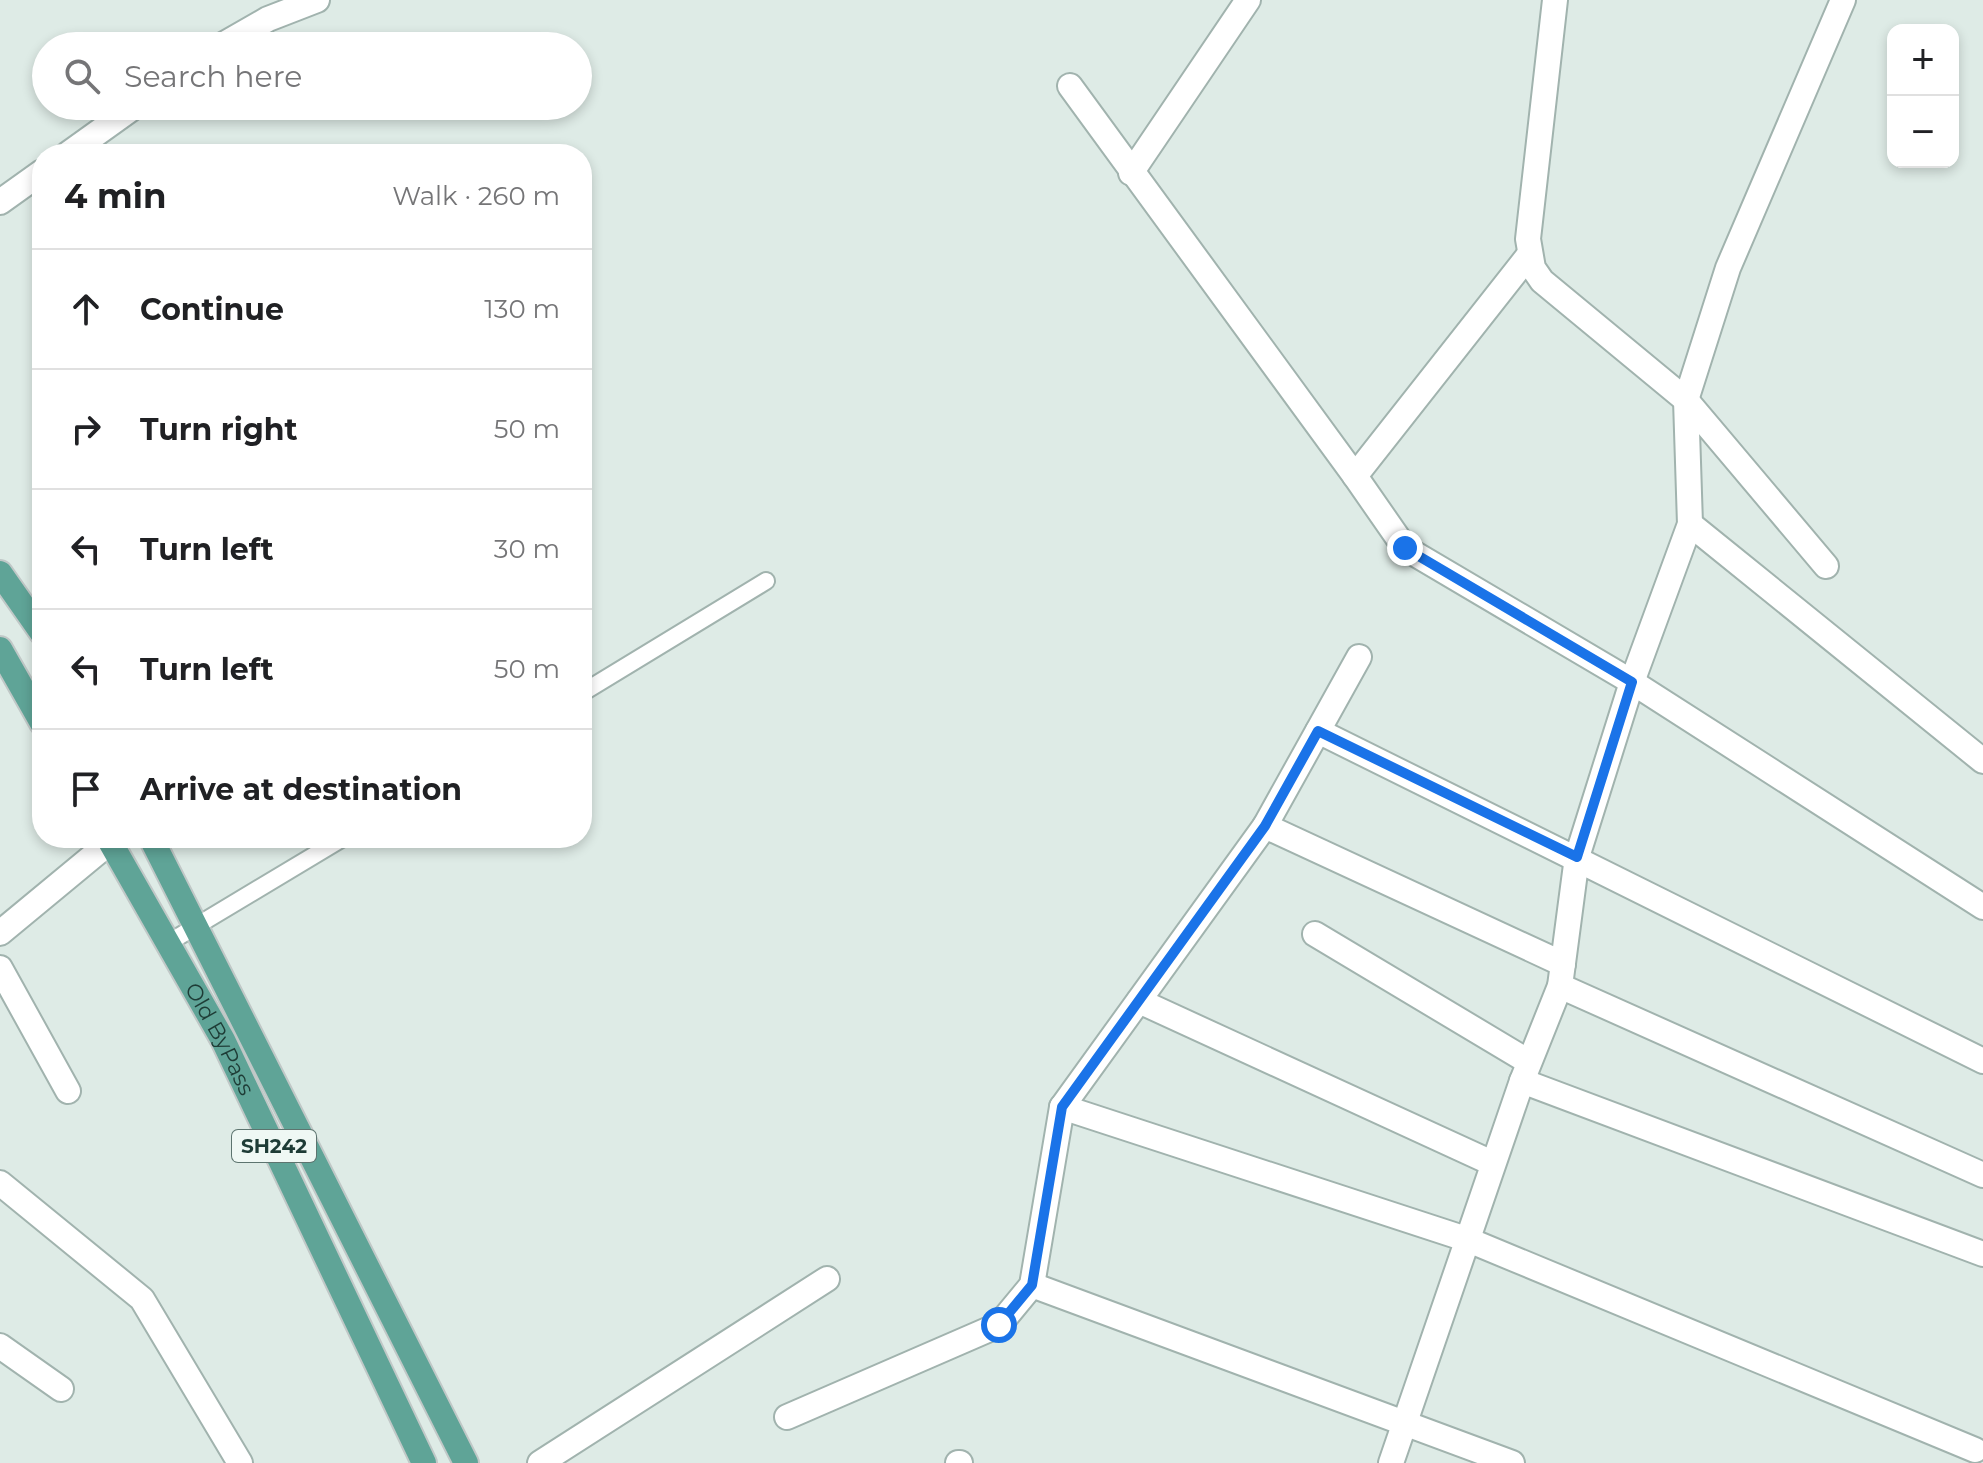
<!DOCTYPE html>
<html lang="en">
<head>
<meta charset="utf-8">
<style>
	body { margin:0; font-family:Montserrat,sans-serif; background:#f6f6f6; color:#202124 }
	.controls { position:absolute; right:24px; top:24px; display:grid; overflow:hidden; border-radius:16px; box-shadow:0 4px 12px #0003 }
	.controls button { width:72px; height:72px; display:grid; place-items:center; padding:0; border:0; border-bottom:2px solid #e0e0e0; background:#fff; color:#202124; font:40px sans-serif }
	.stop { position:absolute; width:24px; height:24px; margin:-18px; border:6px solid #1a73e8; border-radius:50%; background:#fff }
	.stop.end { background:#1a73e8; border-color:#fff; box-shadow:0 2px 8px #0008 }
	.list { margin:0; padding:0; list-style:none }
	h2 { display:flex; justify-content:space-between; align-items:center; height:104px; margin:0; padding:0 32px; font-size:34px }
	h2 small { font-size:26px; font-weight:400; color:#757577 }
	.list li { display:grid; grid-template-columns:52px 1fr auto; gap:24px; align-items:center; box-sizing:border-box; height:120px; padding:0 32px; border-top:2px solid #e0e0e0 }
	.list b { display:block; font-size:30px; white-space:nowrap }
	.list em { font-size:26px; font-style:normal; color:#757577 }
	.icon { flex:none; width:44px; height:44px; fill:none; stroke:currentColor; stroke-width:2; stroke-linecap:round; stroke-linejoin:round }
	.map { position:relative; flex:none; width:1983px; height:1463px; overflow:hidden }
	.search { position:absolute; background:#fff; box-shadow:0 4px 12px #0003; left:32px; top:32px; width:560px; height:88px; display:flex; align-items:center; gap:20px; box-sizing:border-box; padding:0 28px; border-radius:44px; color:#757577; font-size:30px }
	.panel { position:absolute; background:#fff; box-shadow:0 4px 12px #0003; left:32px; top:144px; width:560px; height:704px; border-radius:32px }
	.map>svg:first-child { display:block }
</style>
</head>
<body>
<div class="map">
<svg width="1983" height="1463" viewBox="0 0 1983 1463">
	<rect width="100%" height="100%" fill="#deebe6"/>
	<g fill="none" stroke-linecap="round" stroke-linejoin="round">
		<defs>
			<g id="lane">
				<path d="M 582,693 L 766,581"/>
				<path d="M 168,943 L 343,838"/>
			</g>
			<g id="street">
				<path d="M 1555,0 L 1528,239 L 1533,268 L 1542,281 L 1686,400 L 1826,566"/>
				<path d="M 221,46 L 268,19 L 317,0"/>
				<path d="M 1070,86 L 1355,476 L 1405,548 L 1632,682 L 1983,907"/>
				<path d="M 68,154 L 135,106"/>
				<path d="M 1131,173 L 1248,0"/>
				<path d="M 0,202 L 42,172"/>
				<path d="M 1355,476 L 1529,255"/>
				<path d="M 1690,524 L 1983,761"/>
				<path d="M 1318,731 L 1983,1061"/>
				<path d="M 1265,826 L 1563,964"/>
				<path d="M 0,933 L 110,842"/>
				<path d="M 1315,934 L 1529,1062"/>
				<path d="M 0,968 L 68,1091"/>
				<path d="M 1560,986 L 1983,1175"/>
				<path d="M 1139,1001 L 1492,1163"/>
				<path d="M 1522,1081 L 1983,1254"/>
				<path d="M 1062,1107 L 1466,1239 L 1975,1450"/>
				<path d="M 0,1183 L 142,1299 L 240,1463"/>
				<path d="M 1032,1285 L 1512,1463"/>
				<path d="M 0,1346 L 61,1389"/>
				<path d="M 787,1417 L 999,1325 L 1032,1285 L 1062,1107 L 1265,826 L 1359,657"/>
				<path d="M 540,1463 L 827,1279"/>
				<path d="M 958,1463 L 960,1463"/>
				<path d="M 1391,1463 L 1522,1081 L 1560,986 L 1577,857 L 1632,682 L 1690,524 L 1686,400 L 1728,268 L 1843,0"/>
			</g>
			<g id="primary">
				<path d="M 0,573 L 42,633"/>
				<path d="M 0,649 L 42,723"/>
				<path id="s1" d="M 108,838 L 223,1040 L 424,1463"/>
				<path d="M 151,838 L 466,1463"/>
			</g>
		</defs>
		<!-- lane casing -->
		<use href="#lane" stroke="#a1b3ae" stroke-width="20"/>
		<!-- street casing -->
		<use href="#street" stroke="#a1b3ae" stroke-width="28"/>
		<!-- primary casing -->
		<use href="#primary" stroke="#c0c8c7" stroke-width="28"/>
		<!-- lane -->
		<use href="#lane" stroke="#fff" stroke-width="16"/>
		<!-- street -->
		<use href="#street" stroke="#fff" stroke-width="24"/>
		<!-- primary -->
		<use href="#primary" stroke="#5fa497" stroke-width="24"/>
	</g>
	<g fill="none" stroke-linecap="round" stroke-linejoin="round">
		<!-- route -->
		<path stroke="#1a73e8" stroke-width="10" d="M 999,1325 L 1032,1285 L 1062,1107 L 1265,826 L 1318,731 L 1577,857 L 1632,682 L 1405,548"/>
	</g>
	<g text-anchor="middle" dominant-baseline="central" stroke-width="7" stroke-linejoin="round" paint-order="stroke">
		<!-- shield labels -->
		<rect fill="#eff8f4" stroke="#5d746f" stroke-width="2" x="232" y="1130" width="84" height="32" rx="6"/>
		<g font-size="20" font-weight="bold" fill="#1e3c36">
			<text x="274" y="1146">SH242</text>
		</g>
		<!-- street labels -->
		<g font-size="22" fill="#1e3c36" stroke="#eff8f4">
			<text stroke="none"><textPath href="#s1" startOffset="230">Old ByPass</textPath></text>
		</g>
	</g>
</svg>
<div class="controls">
<button>+</button>
<button>−</button>
</div>
<div class="stop" style="left:999px;top:1325px"></div>
<div class="stop end" style="left:1405px;top:548px"></div>
<div class="search"><svg class="icon" aria-label="search" viewBox="0 0 24 24"><circle cx="10" cy="10" r="6"/><path d="M15 15l6 6"/></svg>Search here</div>
<section class="panel">
<h2>4 min<small>Walk · 260 m</small></h2>
<ul class="list">
<li><svg class="icon" aria-label="ahead" viewBox="0 0 24 24"><path d="M12 20V5M6 11l6-6 6 6"/></svg><div><b>Continue</b></div><em>130 m</em></li>
<li><svg class="icon" aria-label="right" viewBox="0 0 24 24"><path d="M7 20v-9h11M14 6l5 5-5 5"/></svg><div><b>Turn right</b></div><em>50 m</em></li>
<li><svg class="icon" aria-label="left" viewBox="0 0 24 24"><path d="M17 20v-9H6M10 6l-5 5 5 5"/></svg><div><b>Turn left</b></div><em>30 m</em></li>
<li><svg class="icon" aria-label="left" viewBox="0 0 24 24"><path d="M17 20v-9H6M10 6l-5 5 5 5"/></svg><div><b>Turn left</b></div><em>50 m</em></li>
<li><svg class="icon" aria-label="arrive" viewBox="0 0 24 24"><path d="M6 21V4h12l-3 4 3 4H6"/></svg><div><b>Arrive at destination</b></div></li>
</ul>
</section>
</div>
</body>
</html>
